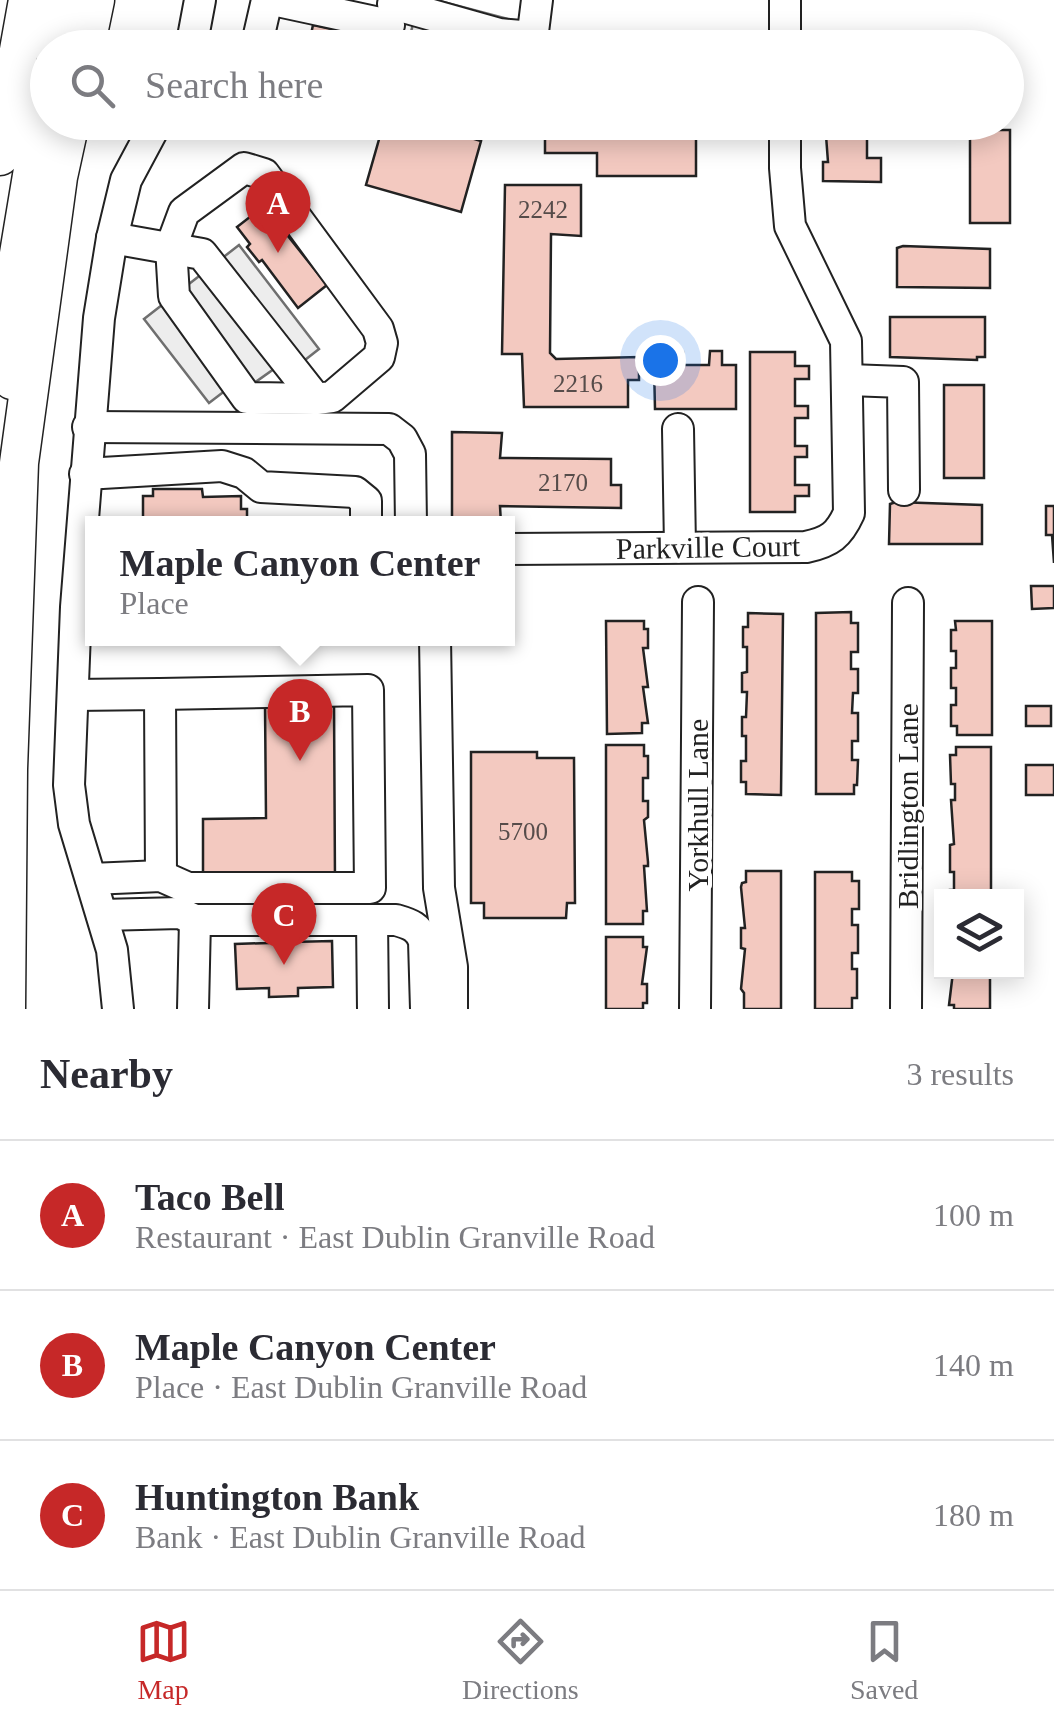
<!DOCTYPE html>
<html lang="en">
<head>
<meta charset="utf-8">
<style>
	body { margin:0; font-family:Georgia,serif; background:#f2f2f3; color:#2b2b33 }
	.controls { position:absolute; right:30px; bottom:30px; display:grid; overflow:hidden; border-radius:0px; box-shadow:0 5px 25px #0003 }
	.controls button { width:90px; height:90px; display:grid; place-items:center; padding:0; border:0; border-bottom:2px solid #e1e1e2; background:#fff; color:#2b2b33; font:50px sans-serif }
	.you { position:absolute; left:660px; top:360px; width:35px; height:35px; margin:-25px; border:8px solid #fff; border-radius:50%; background:#1a73e8; box-shadow:0 0 0 15px #1a73e833 }
	.badge { display:grid; place-items:center; width:65px; height:65px; border-radius:50%; background:#c62828; color:#fff; font-size:32px; font-weight:700 }
	.pin { position:absolute; translate:-50% -82px; filter:drop-shadow(0 2px 5px #0008) }
	.pin::after { content:''; position:absolute; top:52px; width:35px; height:30px; background:inherit; clip-path:polygon(0 0,100% 0,50% 100%) }
	.popup { position:absolute; left:85px; top:516px; width:430px; height:130px; box-sizing:border-box; display:grid; place-content:center; border-radius:0px; background:#fff; filter:drop-shadow(0 2px 8px #0005); font-size:32px; white-space:nowrap; color:#7c7c81 }
	.popup b { font-size:38px; color:#2b2b33 }
	.popup::after { content:''; position:absolute; left:50%; top:100%; margin-left:-20px; border:20px solid transparent; border-top-color:#fff }
	.list { margin:0; padding:0; list-style:none }
	h2 { display:flex; justify-content:space-between; align-items:center; height:130px; margin:0; padding:0 40px; font-size:42px }
	h2 small { font-size:32px; font-weight:400; color:#7c7c81 }
	.list li { display:grid; grid-template-columns:65px 1fr auto; gap:30px; align-items:center; box-sizing:border-box; height:150px; padding:0 40px; border-top:2px solid #e1e1e2 }
	.list b { display:block; font-size:38px; white-space:nowrap }
	.list p { margin:0; font-size:32px; white-space:nowrap; color:#7c7c81 }
	.list em { font-size:32px; font-style:normal; color:#7c7c81 }
	.icon { flex:none; width:55px; height:55px; fill:none; stroke:currentColor; stroke-width:2; stroke-linecap:round; stroke-linejoin:round }
	.map { position:relative; flex:none; width:1054px; height:1009px; overflow:hidden }
	.search { position:absolute; background:#fff; box-shadow:0 5px 25px #0003; left:30px; right:30px; top:30px; height:110px; display:flex; align-items:center; gap:25px; box-sizing:border-box; padding:0 35px; border-radius:55px; color:#7c7c81; font-size:38px }
	.sheet { height:580px; background:#fff }
	nav { display:flex; justify-content:space-around; align-items:center; box-sizing:border-box; height:140px; border-top:2px solid #e1e1e2; background:#fff; font-size:28px; color:#7c7c81 }
	nav a { display:grid; justify-items:center; gap:5px }
	nav .on { color:#c62828 }
	.map>svg:first-child { display:block }
</style>
</head>
<body>
<div class="map">
<svg width="1054" height="1009" viewBox="0 0 1054 1009">
	<rect width="100%" height="100%" fill="#fff"/>
	<!-- parking -->
	<g fill="#ededed" stroke="#6f6f6f" stroke-width="2.5">
		<path d="M 419,0 L 436,0 L 512,20 L 514,47 L 407,48 Z"/>
		<path d="M 239,245 L 319,349 L 282,378 L 274,369 L 233,398 L 226,390 L 209,403 L 144,319 Z"/>
	</g>
	<!-- building -->
	<g fill="#f3c9c0" stroke="#222" stroke-width="2.5">
		<path d="M 313,25 L 359,35 L 356,48 L 308,48 Z"/>
		<rect x="565" y="42" width="124" height="6"/>
		<path d="M 384,122 L 418,122 L 481,141 L 461,212 L 366,185 Z"/>
		<path d="M 545,122 L 593,122 L 593,130 L 688,130 L 688,122 L 736,123 L 696,123 L 696,176 L 597,176 L 597,153 L 545,153 Z"/>
		<path d="M 825,122 L 867,122 L 867,158 L 881,158 L 881,182 L 823,181 L 823,162 L 828,162 Z"/>
		<rect x="970" y="130" width="40" height="93"/>
		<path d="M 505,185 L 581,185 L 581,236 L 551,234 L 550,353 L 556,359 L 639,357 L 639,380 L 628,380 L 628,407 L 524,407 L 522,354 L 502,354 Z"/>
		<path d="M 264,206 L 327,285 L 298,308 L 262,260 L 259,262 L 247,247 L 250,244 L 237,227 Z"/>
		<path d="M 903,246 L 990,249 L 990,288 L 897,287 L 897,248 Z"/>
		<path d="M 890,317 L 985,317 L 985,357 L 977,357 L 977,360 L 890,357 Z"/>
		<path d="M 710,351 L 722,351 L 722,365 L 736,365 L 736,409 L 655,409 L 654,365 L 670,365 L 670,352 L 683,352 L 684,365 L 709,365 Z"/>
		<path d="M 750,352 L 795,352 L 795,366 L 809,366 L 809,379 L 795,379 L 795,406 L 808,406 L 808,418 L 795,418 L 795,446 L 807,446 L 807,457 L 795,457 L 795,485 L 809,485 L 809,496 L 795,496 L 795,512 L 750,512 Z"/>
		<rect x="944" y="385" width="40" height="93"/>
		<path d="M 452,432 L 502,433 L 500,458 L 611,459 L 611,485 L 621,485 L 621,508 L 500,506 L 501,524 L 452,524 Z"/>
		<path d="M 153,489 L 202,489 L 203,497 L 241,496 L 241,509 L 247,509 L 247,524 L 143,524 L 143,496 L 153,496 Z"/>
		<path d="M 896,502 L 982,505 L 982,544 L 889,544 L 890,504 Z"/>
		<path d="M 1046,506 L 1054,506 L 1054,563 L 1052,535 L 1046,535 Z"/>
		<path d="M 1031,586 L 1054,586 L 1054,608 L 1032,609 Z"/>
		<path d="M 851,612 L 851,623 L 858,623 L 858,652 L 851,652 L 851,669 L 858,669 L 858,693 L 853,693 L 852,713 L 858,713 L 858,741 L 852,741 L 852,760 L 858,760 L 857,785 L 854,785 L 854,794 L 816,794 L 816,613 Z"/>
		<path d="M 748,613 L 783,614 L 781,795 L 746,794 L 746,782 L 741,782 L 741,761 L 746,761 L 746,736 L 742,736 L 742,717 L 746,717 L 747,692 L 742,692 L 742,673 L 747,672 L 747,647 L 743,647 L 743,627 L 748,627 Z"/>
		<path d="M 606,621 L 644,621 L 644,629 L 648,629 L 648,648 L 643,648 L 648,687 L 643,687 L 648,723 L 642,723 L 642,733 L 607,734 Z"/>
		<path d="M 955,621 L 992,621 L 992,735 L 957,735 L 957,726 L 951,726 L 951,705 L 956,705 L 956,688 L 951,688 L 951,668 L 956,668 L 956,651 L 951,651 L 951,630 L 956,630 Z"/>
		<path d="M 265,703 L 334,703 L 335,882 L 203,882 L 203,819 L 266,818 Z"/>
		<rect x="1026" y="706" width="25" height="20"/>
		<path d="M 606,745 L 644,745 L 644,756 L 648,756 L 648,778 L 643,778 L 643,801 L 648,801 L 648,817 L 644,820 L 648,862 L 648,866 L 644,866 L 647,911 L 643,911 L 643,924 L 606,924 Z"/>
		<path d="M 956,747 L 991,747 L 991,896 L 950,896 L 950,890 L 954,890 L 954,872 L 950,872 L 950,845 L 954,844 L 951,800 L 955,800 L 955,784 L 951,784 L 950,755 L 956,755 Z"/>
		<path d="M 471,752 L 537,752 L 537,758 L 574,758 L 575,903 L 567,903 L 566,918 L 484,918 L 484,903 L 471,903 Z"/>
		<rect x="1026" y="765" width="28" height="30"/>
		<path d="M 746,871 L 781,871 L 781,1009 L 744,1009 L 744,993 L 741,989 L 745,949 L 741,948 L 741,928 L 745,928 L 741,887 L 742,883 L 746,882 Z"/>
		<path d="M 815,872 L 852,872 L 852,881 L 859,881 L 859,909 L 852,909 L 852,925 L 858,925 L 858,953 L 852,953 L 852,969 L 857,969 L 857,998 L 852,998 L 852,1009 L 815,1009 Z"/>
		<path d="M 267,900 L 290,900 L 291,942 L 332,941 L 333,987 L 298,988 L 298,996 L 269,997 L 269,988 L 237,989 L 235,944 L 268,943 Z"/>
		<path d="M 606,937 L 643,937 L 643,947 L 647,947 L 642,984 L 647,984 L 647,1003 L 643,1003 L 643,1009 L 606,1009 Z"/>
		<path d="M 953,972 L 990,972 L 990,1009 L 954,1009 L 954,1005 L 949,1005 Z"/>
	</g>
	<g fill="none" stroke-linecap="round" stroke-linejoin="round">
		<defs>
			<g id="minor">
				<path d="M 273,0 L 389,25"/>
				<path d="M 393,4 L 499,34 L 533,37"/>
				<path d="M 191,48 L 200,0"/>
				<path d="M 256,48 L 267,0"/>
				<path d="M 531,48 L 537,0"/>
				<path d="M 785,48 L 785,0"/>
				<path d="M 244,168 L 264,174 L 378,329 L 382,343 L 379,357 L 332,397 L 316,399 L 247,398 L 174,296 L 171,247 L 184,212 Z"/>
				<path d="M 112,238 L 202,254 L 316,399"/>
				<path d="M 849,380 L 903,382 L 904,490"/>
				<path d="M 88,427 L 389,429 L 402,439 L 410,454 L 411,524"/>
				<path d="M 678,429 L 680,547"/>
				<path d="M 85,474 L 222,466 L 244,473 L 261,487 L 355,492 L 366,501 L 366,524"/>
				<path d="M 508,549 L 806,547 C 830,542 839,535 849,513 L 846,341 L 790,226 L 785,168 L 785,122"/>
				<path d="M 435,638 L 439,888 L 452,967 L 452,1009"/>
				<path d="M 73,695 L 160,694 L 161,876"/>
				<path d="M 91,879 L 161,876 L 188,888 L 370,888 L 368,690 L 160,694"/>
				<path d="M 102,915 L 180,913 L 195,920 L 267,920"/>
				<path d="M 291,920 L 396,920 C 410,924 419,927 424,941 L 426,1009"/>
				<path d="M 372,920 L 373,1009"/>
				<path d="M 118,1009 L 112,950 L 74,824 L 69,785 L 76,607 L 99,318 L 112,238 L 126,180 L 157,122"/>
				<path d="M 193,1009 L 195,920"/>
				<path d="M 695,1009 L 698,602"/>
				<path d="M 906,1009 L 908,603"/>
			</g>
			<g id="major">
				<path d="M 53,48 L 60,0"/>
				<path d="M 85,48 L 95,0"/>
				<path d="M 0,156 L 28,0"/>
				<path d="M 12,380 L 10,308 L 48,79"/>
				<path d="M 6,1009 L 8,769 L 19,463 L 58,177 L 70,122"/>
			</g>
		</defs>
		<!-- minor casing -->
		<use href="#minor" stroke="#222" stroke-width="34"/>
		<!-- major casing -->
		<use href="#major" stroke="#222" stroke-width="41"/>
		<!-- minor -->
		<use href="#minor" stroke="#fff" stroke-width="30"/>
		<!-- major -->
		<use href="#major" stroke="#fff" stroke-width="38"/>
	</g>
	<g text-anchor="middle" dominant-baseline="central" stroke-width="8" stroke-linejoin="round" paint-order="stroke">
		<!-- number labels -->
		<g font-size="25" fill="#564c4a">
			<text x="543" y="209">2242</text>
			<text x="578" y="383">2216</text>
			<text x="563" y="482">2170</text>
			<text x="523" y="831">5700</text>
		</g>
		<!-- street labels -->
		<g font-size="30" fill="#222" stroke="#fff">
			<text transform="translate(708 547) rotate(-1)">Parkville Court</text>
			<text transform="translate(697 805) rotate(-90)">Yorkhull Lane</text>
			<text transform="translate(907 806) rotate(-90)">Bridlington Lane</text>
		</g>
	</g>
</svg>
<div class="controls">
<button><svg class="icon" aria-label="layers" viewBox="0 0 24 24"><path d="M12 4l9 5-9 5-9-5zM3 14l9 5 9-5"/></svg></button>
</div>
<div class="you"></div>
<div class="pin badge" style="left:278px;top:253px">A</div>
<div class="pin badge" style="left:300px;top:761px">B</div>
<div class="popup"><b>Maple Canyon Center</b>Place</div>
<div class="pin badge" style="left:284px;top:965px">C</div>
<div class="search"><svg class="icon" aria-label="search" viewBox="0 0 24 24"><circle cx="10" cy="10" r="6"/><path d="M15 15l6 6"/></svg>Search here</div>
</div>
<section class="sheet">
<h2>Nearby<small>3 results</small></h2>
<ul class="list">
<li><span class="badge">A</span><div><b>Taco Bell</b><p>Restaurant · East Dublin Granville Road</p></div><em>100 m</em></li>
<li><span class="badge">B</span><div><b>Maple Canyon Center</b><p>Place · East Dublin Granville Road</p></div><em>140 m</em></li>
<li><span class="badge">C</span><div><b>Huntington Bank</b><p>Bank · East Dublin Granville Road</p></div><em>180 m</em></li>
</ul>
</section>
<nav>
<a class="on"><svg class="icon" aria-label="map" viewBox="0 0 24 24"><path d="M3 6l6-2 6 2 6-2v14l-6 2-6-2-6 2zM9 4v14M15 6v14"/></svg>Map</a>
<a><svg class="icon" aria-label="directions" viewBox="0 0 24 24"><path d="M12 3l9 9-9 9-9-9zM9 14v-3h6M13 9l2 2-2 2"/></svg>Directions</a>
<a><svg class="icon" aria-label="saved" viewBox="0 0 24 24"><path d="M7 4h10v16l-5-4-5 4z"/></svg>Saved</a>
</nav>
</body>
</html>
